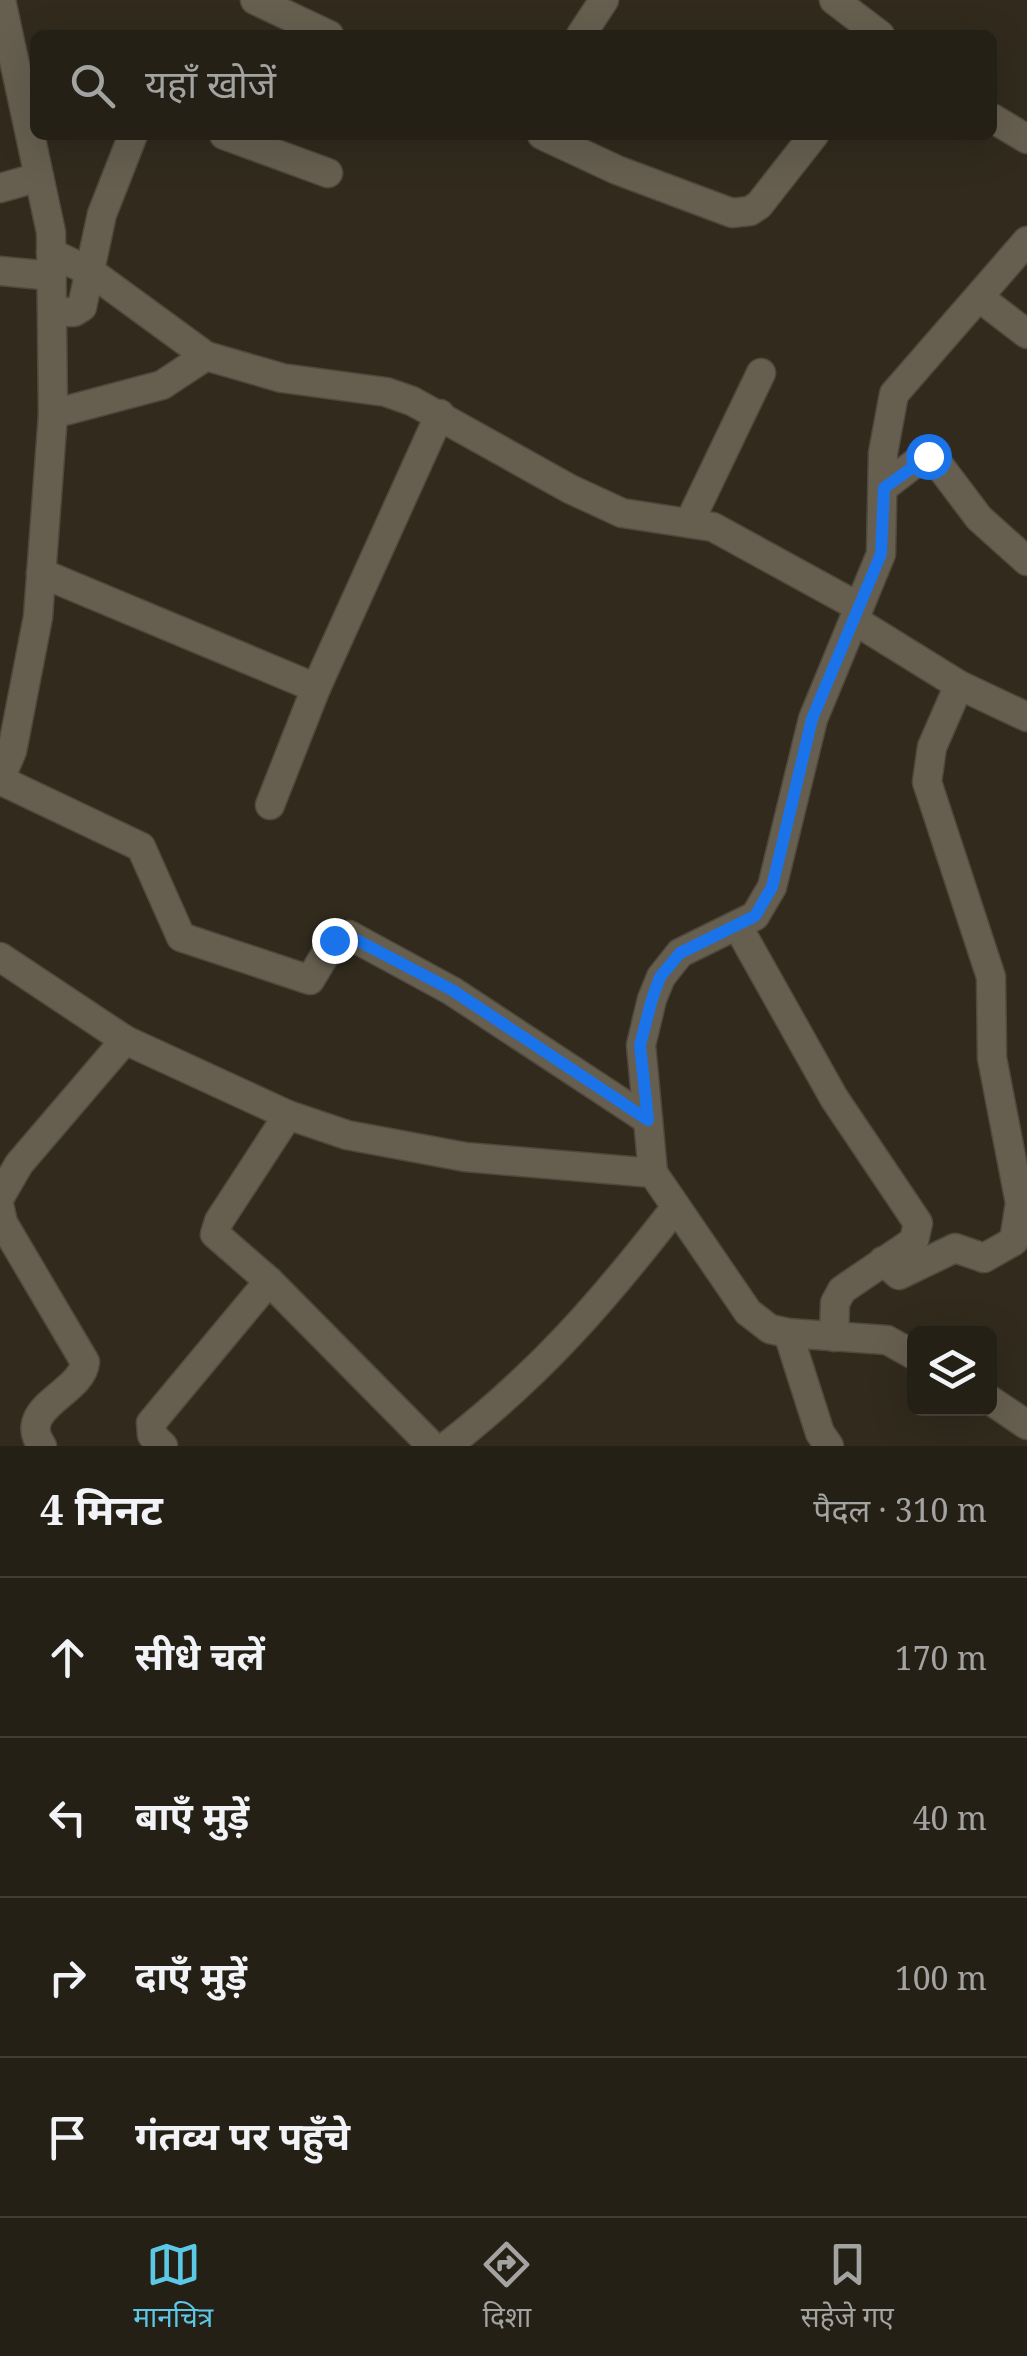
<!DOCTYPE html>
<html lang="hi">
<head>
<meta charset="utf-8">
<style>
	body { margin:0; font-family:"Noto Serif","Noto Sans Devanagari",serif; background:#2d281f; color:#f1f3f6 }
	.controls { position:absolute; right:30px; bottom:30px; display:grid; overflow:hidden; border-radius:15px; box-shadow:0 10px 40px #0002 }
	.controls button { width:90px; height:90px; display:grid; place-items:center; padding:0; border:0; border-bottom:2px solid #423e35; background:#252016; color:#f1f3f6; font:50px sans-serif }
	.stop { position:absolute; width:30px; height:30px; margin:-22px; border:8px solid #1a73e8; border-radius:50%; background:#fff }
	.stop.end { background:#1a73e8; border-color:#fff; box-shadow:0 2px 10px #0008 }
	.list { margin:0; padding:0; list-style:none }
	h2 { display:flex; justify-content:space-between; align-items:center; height:130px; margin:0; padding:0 40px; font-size:42px }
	h2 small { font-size:32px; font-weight:400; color:#a3a3a1 }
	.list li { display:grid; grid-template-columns:65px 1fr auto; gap:30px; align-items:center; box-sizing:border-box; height:160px; padding:0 40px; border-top:2px solid #423e35 }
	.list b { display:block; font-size:38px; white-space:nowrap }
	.list em { font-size:32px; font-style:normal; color:#a3a3a1 }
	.icon { flex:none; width:55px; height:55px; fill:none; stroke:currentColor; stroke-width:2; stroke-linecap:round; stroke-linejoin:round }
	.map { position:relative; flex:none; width:1027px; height:1446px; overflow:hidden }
	.search { position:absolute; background:#252016; box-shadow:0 10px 40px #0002; left:30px; right:30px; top:30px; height:110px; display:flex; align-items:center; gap:25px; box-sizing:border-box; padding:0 35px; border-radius:15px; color:#a3a3a1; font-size:38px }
	.sheet { height:770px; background:#252016 }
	nav { display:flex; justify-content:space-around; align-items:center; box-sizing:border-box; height:140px; border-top:2px solid #423e35; background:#252016; font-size:28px; color:#a3a3a1 }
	nav a { display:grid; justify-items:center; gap:5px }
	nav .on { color:#5bc8e6 }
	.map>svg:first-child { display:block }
</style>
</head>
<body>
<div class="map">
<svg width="1027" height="1446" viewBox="0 0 1027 1446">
	<rect width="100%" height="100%" fill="#312a1d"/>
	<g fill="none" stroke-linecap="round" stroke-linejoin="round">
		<defs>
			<g id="minor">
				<path d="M 255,0 L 329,35"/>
				<path d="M 834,0 L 880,35"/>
				<path d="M 581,35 L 604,0"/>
				<path d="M 992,118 L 1027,139"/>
				<path d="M 224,135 L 328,173"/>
				<path d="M 542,135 L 617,170 L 732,213 L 750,211 L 759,205 L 814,135"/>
				<path d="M 0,188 L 39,177"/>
				<path d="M 51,253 L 91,272 L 206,356"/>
				<path d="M 0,271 L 52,276"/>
				<path d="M 980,298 L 1027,334"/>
				<path d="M 53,312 L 74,312 L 82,307 L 102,214 L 133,135"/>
				<path d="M 53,414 L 162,385 L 206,356 L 282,378 L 386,392 L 412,401 L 570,489 L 622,513 L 713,527 L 859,607"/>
				<path d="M 884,487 L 923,457 L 933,457 L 979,518 L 1027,561"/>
				<path d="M 689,523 L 761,373"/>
				<path d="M 41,573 L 316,688"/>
				<path d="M 854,620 L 959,685 L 1027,717"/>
				<path d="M 0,779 L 12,751 L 38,617 L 53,414 L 51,232 L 1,0"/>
				<path d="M 0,780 L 141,847 L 181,937 L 310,980 L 334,940 L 349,935 L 452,991 L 648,1120"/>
				<path d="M 270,805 L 316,688 L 440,414"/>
				<path d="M 737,925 L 834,1098 L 918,1223 L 914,1241 L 842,1290 L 835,1303 L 834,1337"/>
				<path d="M 0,957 L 125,1040 L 288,1115 L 347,1135 L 465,1157 L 653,1173 L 748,1312 L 770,1329 L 788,1333 L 887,1340 L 914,1355"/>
				<path d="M 288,1115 L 219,1221 L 215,1234 L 269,1281 L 432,1446"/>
				<path d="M 653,1173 L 641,1045 L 652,999 L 661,977 L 680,953 L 755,916 L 772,887 L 813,719 L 881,554 L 883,453 L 894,394 L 1027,241"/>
				<path d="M 0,1197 L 19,1164 L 125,1040"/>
				<path d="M 0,1209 L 3,1223 L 85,1362 C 82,1394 15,1407 42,1446"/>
				<path d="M 883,1261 L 899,1275 L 955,1248 L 984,1258 L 1014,1241 L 1020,1203 L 992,1058 L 991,977 L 927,782 L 932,747 L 959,685"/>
				<path d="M 788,1333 L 820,1433 L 829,1446"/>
				<path d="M 990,1400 L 1027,1425"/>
				<path d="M 163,1446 L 152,1435 L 151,1423 L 269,1281"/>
				<path d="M 447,1446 C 541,1373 604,1300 676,1207"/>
			</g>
		</defs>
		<!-- minor casing -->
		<use href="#minor" stroke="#4e483d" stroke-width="31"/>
		<!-- minor -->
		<use href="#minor" stroke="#665f50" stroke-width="28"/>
	</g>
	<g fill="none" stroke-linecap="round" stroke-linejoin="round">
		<!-- route -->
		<path stroke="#1a73e8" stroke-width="12" d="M 334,940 L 349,936 L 452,990 L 648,1120 L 640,1045 L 652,999 L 660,977 L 680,953 L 755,916 L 772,887 L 812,719 L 881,554 L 884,488 L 928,456"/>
	</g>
</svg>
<div class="controls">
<button><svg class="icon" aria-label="layers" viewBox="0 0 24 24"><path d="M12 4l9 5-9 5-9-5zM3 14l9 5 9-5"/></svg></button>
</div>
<div class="stop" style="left:928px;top:456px"></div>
<div class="stop end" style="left:334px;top:940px"></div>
<div class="search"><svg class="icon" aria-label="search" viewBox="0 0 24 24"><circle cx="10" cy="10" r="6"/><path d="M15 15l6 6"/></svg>यहाँ खोजें</div>
</div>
<section class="sheet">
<h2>4 मिनट<small>पैदल · 310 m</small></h2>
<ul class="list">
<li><svg class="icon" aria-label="ahead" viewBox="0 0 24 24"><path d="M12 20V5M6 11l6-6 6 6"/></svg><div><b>सीधे चलें</b></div><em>170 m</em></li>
<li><svg class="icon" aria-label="left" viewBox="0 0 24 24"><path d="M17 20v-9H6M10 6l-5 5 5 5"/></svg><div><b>बाएँ मुड़ें</b></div><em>40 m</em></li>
<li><svg class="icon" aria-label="right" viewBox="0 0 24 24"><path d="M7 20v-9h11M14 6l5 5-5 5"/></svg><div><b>दाएँ मुड़ें</b></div><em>100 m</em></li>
<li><svg class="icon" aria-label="arrive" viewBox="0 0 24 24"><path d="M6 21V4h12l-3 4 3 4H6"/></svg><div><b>गंतव्य पर पहुँचे</b></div></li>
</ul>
</section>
<nav>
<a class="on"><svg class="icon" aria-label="map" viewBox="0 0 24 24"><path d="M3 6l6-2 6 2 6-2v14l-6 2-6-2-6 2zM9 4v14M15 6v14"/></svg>मानचित्र</a>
<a><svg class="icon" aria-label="directions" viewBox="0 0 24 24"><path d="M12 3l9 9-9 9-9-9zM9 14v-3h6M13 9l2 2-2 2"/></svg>दिशा</a>
<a><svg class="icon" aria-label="saved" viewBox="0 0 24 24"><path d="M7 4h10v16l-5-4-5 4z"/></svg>सहेजे गए</a>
</nav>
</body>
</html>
